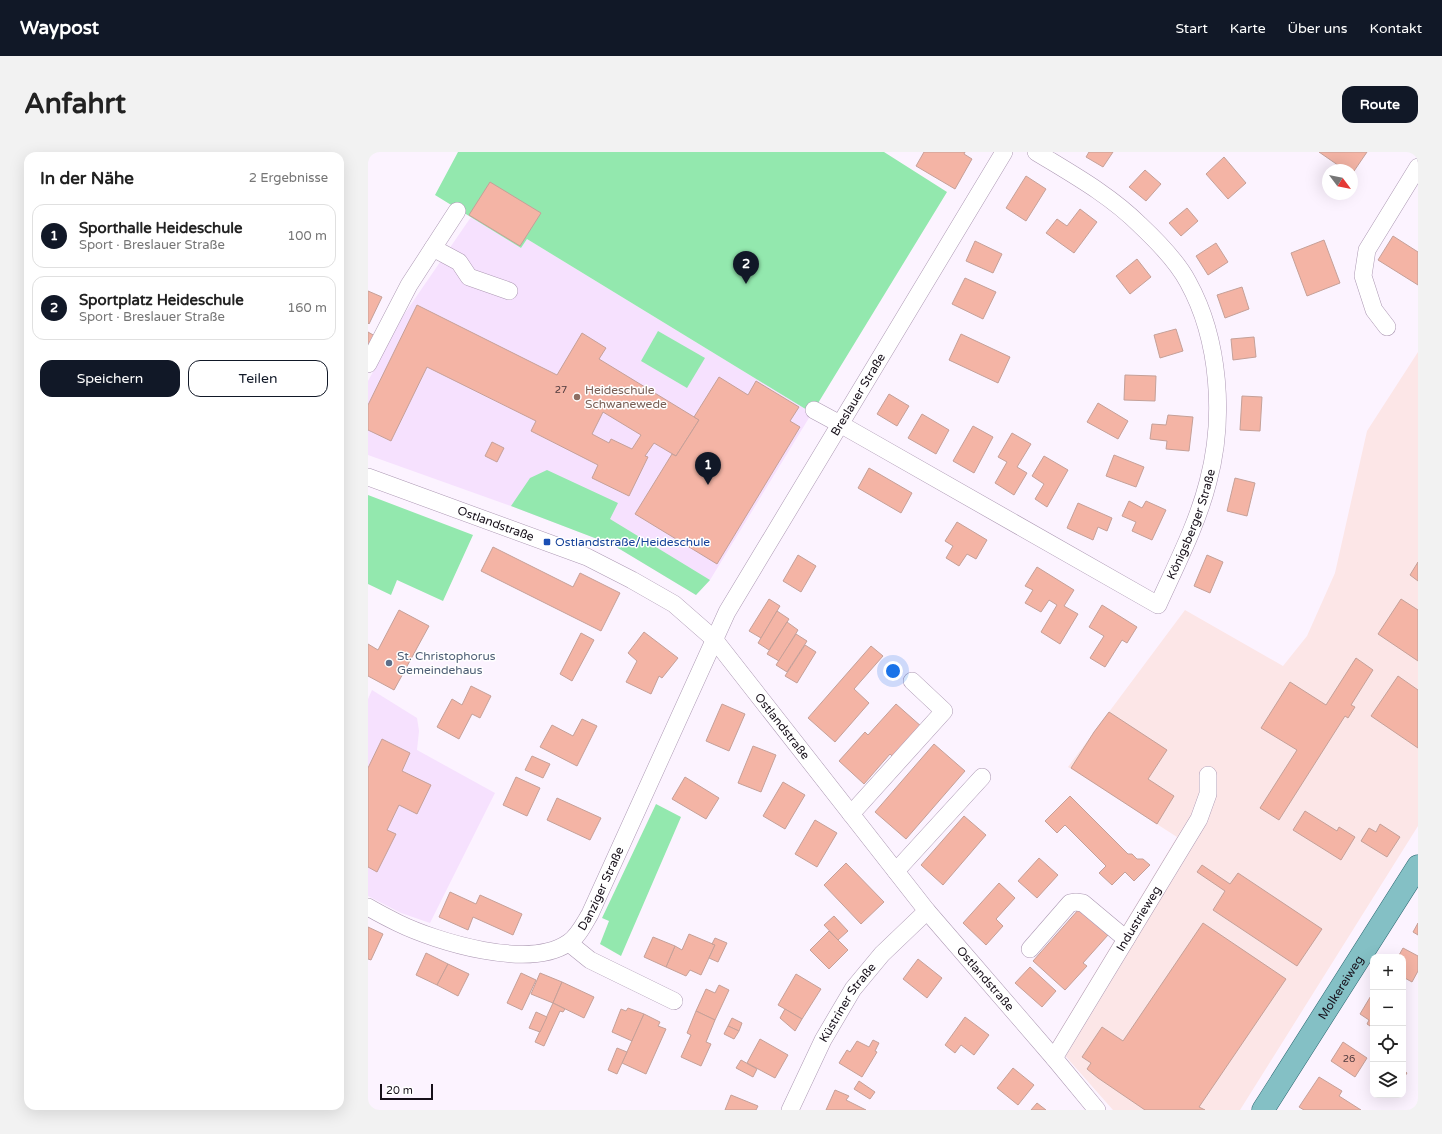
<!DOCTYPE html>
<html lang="de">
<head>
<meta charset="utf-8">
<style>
	body { margin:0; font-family:"Varela Round",sans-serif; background:#f2f2f2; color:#222 }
	.controls { position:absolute; right:12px; bottom:12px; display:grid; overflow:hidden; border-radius:8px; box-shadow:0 4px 16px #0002 }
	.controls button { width:36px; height:36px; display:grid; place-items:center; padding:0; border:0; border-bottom:1px solid #e0e0e0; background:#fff; color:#222; font:20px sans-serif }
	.compass { position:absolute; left:954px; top:12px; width:36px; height:36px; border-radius:50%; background:#fff; box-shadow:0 4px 16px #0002; rotate:122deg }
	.scale { position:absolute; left:12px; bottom:10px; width:53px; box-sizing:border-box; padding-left:4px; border:2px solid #17101a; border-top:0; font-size:11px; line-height:14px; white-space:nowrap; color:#17101a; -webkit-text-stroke:3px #fff; paint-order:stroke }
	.you { position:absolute; left:525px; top:519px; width:14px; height:14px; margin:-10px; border:3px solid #fff; border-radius:50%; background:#1a73e8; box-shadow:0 0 0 6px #1a73e833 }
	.badge { display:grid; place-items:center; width:26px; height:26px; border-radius:50%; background:#111827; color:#fff; font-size:13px; font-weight:700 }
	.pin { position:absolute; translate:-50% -33px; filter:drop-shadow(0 1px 2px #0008) }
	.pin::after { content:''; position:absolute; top:21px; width:14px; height:12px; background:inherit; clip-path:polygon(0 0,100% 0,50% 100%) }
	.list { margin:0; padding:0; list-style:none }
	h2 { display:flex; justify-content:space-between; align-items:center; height:52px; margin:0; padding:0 16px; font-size:17px }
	h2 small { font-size:13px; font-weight:400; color:#767676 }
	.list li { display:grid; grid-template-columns:26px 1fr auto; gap:12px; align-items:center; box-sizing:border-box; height:64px; margin:0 8px 8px; padding:0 8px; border:1px solid #e0e0e0; border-radius:12px }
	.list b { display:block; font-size:15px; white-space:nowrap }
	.list p { margin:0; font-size:13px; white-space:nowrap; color:#767676 }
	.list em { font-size:13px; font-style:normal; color:#767676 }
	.actions { display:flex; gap:8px; padding:12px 16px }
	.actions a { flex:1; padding:9px 0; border:1px solid #111827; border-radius:12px; text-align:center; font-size:14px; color:#111827 }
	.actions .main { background:#111827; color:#fff }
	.icon { flex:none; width:22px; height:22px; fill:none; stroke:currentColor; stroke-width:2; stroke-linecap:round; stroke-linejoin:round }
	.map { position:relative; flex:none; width:1050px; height:958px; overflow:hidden; border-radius:12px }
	header { display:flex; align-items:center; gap:24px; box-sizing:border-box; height:56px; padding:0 20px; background:#111827; color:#fff }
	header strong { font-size:19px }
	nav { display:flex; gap:22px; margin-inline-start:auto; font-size:14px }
	.intro { display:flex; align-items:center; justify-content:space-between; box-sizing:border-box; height:96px; padding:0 24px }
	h1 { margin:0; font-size:28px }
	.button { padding:10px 18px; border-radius:12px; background:#111827; color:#fff; font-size:14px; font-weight:700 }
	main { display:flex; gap:24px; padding:0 24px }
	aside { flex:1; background:#fff; border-radius:12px; box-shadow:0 4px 16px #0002 }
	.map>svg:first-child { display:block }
</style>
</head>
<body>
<header>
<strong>Waypost</strong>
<nav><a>Start</a><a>Karte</a><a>Über uns</a><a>Kontakt</a></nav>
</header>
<div class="intro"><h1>Anfahrt</h1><a class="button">Route</a></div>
<main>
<aside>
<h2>In der Nähe<small>2 Ergebnisse</small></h2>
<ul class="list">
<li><span class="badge">1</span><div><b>Sporthalle Heideschule</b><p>Sport · Breslauer Straße</p></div><em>100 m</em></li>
<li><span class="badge">2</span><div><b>Sportplatz Heideschule</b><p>Sport · Breslauer Straße</p></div><em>160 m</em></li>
</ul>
<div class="actions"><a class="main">Speichern</a><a>Teilen</a></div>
</aside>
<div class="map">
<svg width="1050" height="958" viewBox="0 0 1050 958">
	<rect width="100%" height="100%" fill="#fcf3ff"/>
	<!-- industrial -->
	<path fill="#fce6e7" d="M 1050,200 L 1050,674 L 872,958 L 745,958 L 685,890 L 809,685 L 700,615 L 817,458 L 915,514 L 939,484 L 967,421 L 999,279 Z"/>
	<!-- built -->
	<g fill="#f6e1fe">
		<path d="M 103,65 L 153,96 L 159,87 L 444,261 L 342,428 L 328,443 L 245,393 L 143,354 L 0,303 L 0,229 L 35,164 Z"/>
		<path d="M 4,538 L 49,566 L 51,579 L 49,598 L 127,641 L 62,771 L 33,761 L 0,744 L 0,547 Z"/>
	</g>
	<!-- green -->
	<g fill="#93e8ae">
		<path d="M 90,0 L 516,0 L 579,40 L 444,261 L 159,87 L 153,96 L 67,43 Z"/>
		<path d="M 290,179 L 337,206 L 319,236 L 273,209 Z"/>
		<path d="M 179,318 L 250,351 L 242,367 L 342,428 L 328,443 L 245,393 L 143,354 L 162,326 Z"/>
		<path d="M 0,343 L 105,383 L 75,449 L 29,428 L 23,443 L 0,432 Z"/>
		<path d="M 288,652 L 313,665 L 253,804 L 232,792 L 241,769 L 234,766 Z"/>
	</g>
	<!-- building -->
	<g fill="#f4b4a5" stroke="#c5a098" fill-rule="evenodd">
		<path d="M 556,0 L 597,0 L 596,2 L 604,7 L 587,37 L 548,14 Z"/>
		<path d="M 721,0 L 745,0 L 735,15 L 718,5 Z"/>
		<path d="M 951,0 L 999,0 L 984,22 L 984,18 L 977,18 Z"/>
		<path d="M 856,5 L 878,31 L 860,47 L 838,22 Z"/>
		<path d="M 777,18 L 793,32 L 778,49 L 761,35 Z"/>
		<path d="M 658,24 L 678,37 L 658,69 L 638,56 Z"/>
		<path d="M 122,30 L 173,61 L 152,94 L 101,63 Z"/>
		<path d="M 819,56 L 830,69 L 813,84 L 801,71 Z"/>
		<path d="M 712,57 L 729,70 L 706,101 L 678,81 L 689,67 L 699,74 Z"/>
		<path d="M 1025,84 L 1050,100 L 1050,133 L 1010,108 Z"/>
		<path d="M 956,88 L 972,131 L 939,144 L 923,101 Z"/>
		<path d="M 607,89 L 634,102 L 625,121 L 598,109 Z"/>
		<path d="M 848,91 L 860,110 L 840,123 L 828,104 Z"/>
		<path d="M 769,107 L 783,125 L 762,142 L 748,124 Z"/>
		<path d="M 597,126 L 628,140 L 615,167 L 584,152 Z"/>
		<path d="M 874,135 L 881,157 L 857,166 L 849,143 Z"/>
		<path d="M 0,139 L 14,145 L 1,172 L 0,171 Z"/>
		<path d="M 49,153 L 189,223 L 214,181 L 238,196 L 231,207 L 331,268 L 308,304 L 286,291 L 277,304 L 280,305 L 261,344 L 224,326 L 230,313 L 163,279 L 168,269 L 59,215 L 23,289 L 0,278 L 0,253 ZM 235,260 L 273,283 L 264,297 L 243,287 L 241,291 L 224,282 Z"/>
		<path d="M 808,177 L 815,199 L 792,206 L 786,183 Z"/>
		<path d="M 0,180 L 7,184 L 0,198 Z"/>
		<path d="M 593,182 L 642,205 L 630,231 L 581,208 Z"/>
		<path d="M 886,185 L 888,205 L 865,208 L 863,187 Z"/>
		<path d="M 757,223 L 788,224 L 787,249 L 756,248 Z"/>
		<path d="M 351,225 L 380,243 L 388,229 L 431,255 L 422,269 L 432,275 L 349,412 L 267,362 L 304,302 L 308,304 L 331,268 L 326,265 Z"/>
		<path d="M 521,242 L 541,254 L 529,274 L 509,262 Z"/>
		<path d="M 874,244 L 894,245 L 892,279 L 872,278 Z"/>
		<path d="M 730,251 L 760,269 L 750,287 L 719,270 Z"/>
		<path d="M 554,262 L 581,278 L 568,302 L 540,286 Z"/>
		<path d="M 800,263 L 825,265 L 821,299 L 798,297 L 799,289 L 782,287 L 784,272 L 798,273 Z"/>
		<path d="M 605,274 L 625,285 L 606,321 L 585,309 Z"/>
		<path d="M 644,281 L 663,292 L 649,315 L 659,321 L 646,343 L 627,331 L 639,310 L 630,305 Z"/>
		<path d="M 124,290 L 136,296 L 129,310 L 117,304 Z"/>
		<path d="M 746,303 L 776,315 L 768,335 L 738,324 Z"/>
		<path d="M 676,304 L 700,318 L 679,355 L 667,347 L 676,332 L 664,324 Z"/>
		<path d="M 501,316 L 544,341 L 533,361 L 490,336 Z"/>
		<path d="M 867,326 L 887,331 L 879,364 L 859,359 Z"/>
		<path d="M 761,349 L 774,356 L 778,349 L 798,358 L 784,388 L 764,379 L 768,370 L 754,364 Z"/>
		<path d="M 710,351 L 744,366 L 739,379 L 730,375 L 725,388 L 699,376 Z"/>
		<path d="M 589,370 L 619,388 L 608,407 L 599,402 L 591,414 L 578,406 L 585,394 L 577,389 Z"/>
		<path d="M 125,395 L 205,435 L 212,421 L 252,441 L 233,479 L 113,419 Z"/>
		<path d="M 430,403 L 448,414 L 433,440 L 415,429 Z"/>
		<path d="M 839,403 L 855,410 L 842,441 L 826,434 Z"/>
		<path d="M 1050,410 L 1050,429 L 1042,423 Z"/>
		<path d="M 669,415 L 706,438 L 696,454 L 710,462 L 692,492 L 673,480 L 689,453 L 681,448 L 673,460 L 657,451 L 665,438 L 657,434 Z"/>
		<path d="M 401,447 L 412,454 L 393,486 L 381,479 Z"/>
		<path d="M 1033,447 L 1050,458 L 1050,509 L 1010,482 Z"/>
		<path d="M 734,453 L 769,475 L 759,491 L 754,488 L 737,515 L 722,506 L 736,484 L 721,475 Z"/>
		<path d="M 31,458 L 61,474 L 26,538 L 0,524 L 0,492 L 10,498 Z"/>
		<path d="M 409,459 L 421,467 L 401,498 L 390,491 Z"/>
		<path d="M 419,470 L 430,478 L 411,509 L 399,502 Z"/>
		<path d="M 276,480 L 310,506 L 294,526 L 291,524 L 283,542 L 258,530 L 269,509 L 260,501 Z"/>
		<path d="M 213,481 L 226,488 L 204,529 L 192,522 Z"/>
		<path d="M 428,482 L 439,489 L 419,520 L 408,513 Z"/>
		<path d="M 437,493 L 448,500 L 429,531 L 417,524 Z"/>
		<path d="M 503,494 L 515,504 L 486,537 L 501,551 L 467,590 L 440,566 Z"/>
		<path d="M 988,506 L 1005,518 L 983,553 L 987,555 L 980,566 L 977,564 L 911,668 L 892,656 L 929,598 L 893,576 L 922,530 L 958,553 Z"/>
		<path d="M 1030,524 L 1050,538 L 1050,596 L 1003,564 Z"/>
		<path d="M 103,534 L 123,544 L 112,566 L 104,562 L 91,587 L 69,575 L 84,547 L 94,553 Z"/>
		<path d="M 354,552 L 377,562 L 361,599 L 338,589 Z"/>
		<path d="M 528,552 L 554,575 L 526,606 L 522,602 L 496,632 L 471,609 L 497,580 L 500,583 Z"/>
		<path d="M 741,560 L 799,598 L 780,627 L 806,644 L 789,672 L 703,616 L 726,580 Z"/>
		<path d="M 214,567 L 229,574 L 209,614 L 172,595 L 184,573 L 205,584 Z"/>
		<path d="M 14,587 L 42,601 L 34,619 L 63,633 L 49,662 L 31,653 L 19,678 L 28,682 L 9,720 L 0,715 L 0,616 Z"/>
		<path d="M 566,592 L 597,619 L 538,687 L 507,660 Z"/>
		<path d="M 385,594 L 408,603 L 393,640 L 370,631 Z"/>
		<path d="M 164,604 L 182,612 L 175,626 L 157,618 Z"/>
		<path d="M 148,625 L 172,636 L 159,664 L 135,653 Z"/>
		<path d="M 317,625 L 351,646 L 338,667 L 304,647 Z"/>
		<path d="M 415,630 L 437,643 L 417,677 L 395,664 Z"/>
		<path d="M 702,644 L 760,702 L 764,702 L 769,707 L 775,707 L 782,713 L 766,729 L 757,720 L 744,733 L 731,721 L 738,714 L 697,673 L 689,681 L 677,669 Z"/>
		<path d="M 189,646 L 233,666 L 222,688 L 179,668 Z"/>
		<path d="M 937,659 L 969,679 L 971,675 L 987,685 L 973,708 L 925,678 Z"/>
		<path d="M 596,664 L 618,683 L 575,733 L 553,713 Z"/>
		<path d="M 447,668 L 469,681 L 449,715 L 427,702 Z"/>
		<path d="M 1012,672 L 1032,685 L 1019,705 L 993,689 L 1001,676 L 1008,680 Z"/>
		<path d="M 671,706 L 690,723 L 669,746 L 650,729 Z"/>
		<path d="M 478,711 L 516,750 L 493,772 L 456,733 Z"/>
		<path d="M 834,713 L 862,732 L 870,721 L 954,777 L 929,814 L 845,758 L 857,739 L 829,720 Z"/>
		<path d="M 631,731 L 647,746 L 628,767 L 635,774 L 618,793 L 595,771 Z"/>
		<path d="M 82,740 L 108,752 L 112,743 L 154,762 L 145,783 L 105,765 L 100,778 L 71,765 Z"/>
		<path d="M 711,757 L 740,783 L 715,811 L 719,814 L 697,838 L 665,809 Z"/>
		<path d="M 466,764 L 480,779 L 470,788 L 456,773 Z"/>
		<path d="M 835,771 L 918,827 L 831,955 L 837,958 L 777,958 L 730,926 L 719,917 L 723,911 L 714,905 L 734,875 L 755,889 Z"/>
		<path d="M 1050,771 L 1050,783 L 1045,780 Z"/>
		<path d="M 0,775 L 15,782 L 3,808 L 0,807 Z"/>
		<path d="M 461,779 L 480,798 L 461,817 L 442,798 Z"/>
		<path d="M 321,782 L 347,793 L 333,823 L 322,818 L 318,824 L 298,815 L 307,794 L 314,798 Z"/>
		<path d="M 285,785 L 307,794 L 298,815 L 276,805 Z"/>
		<path d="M 347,786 L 359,791 L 350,810 L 341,806 L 347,793 L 344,792 Z"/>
		<path d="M 1035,796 L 1050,804 L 1050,819 L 1044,830 L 1035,825 L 1035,805 L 1030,805 Z"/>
		<path d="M 58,801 L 80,812 L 69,833 L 48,823 Z"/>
		<path d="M 550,807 L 574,826 L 559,846 L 535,827 Z"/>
		<path d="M 80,812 L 101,822 L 90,844 L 69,833 Z"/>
		<path d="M 662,815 L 688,839 L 674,855 L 647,831 Z"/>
		<path d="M 153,821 L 168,828 L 154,858 L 139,851 Z"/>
		<path d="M 172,821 L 194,830 L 185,851 L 163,842 Z"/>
		<path d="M 428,822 L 453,837 L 434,867 L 410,853 Z"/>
		<path d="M 194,830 L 226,845 L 216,866 L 185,851 Z"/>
		<path d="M 351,833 L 361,838 L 347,868 L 328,859 L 338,837 L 347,841 Z"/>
		<path d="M 1004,842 L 1005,842 L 1005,876 L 999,872 L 1001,868 L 992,862 Z"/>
		<path d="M 185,851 L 197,857 L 195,860 L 192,859 L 176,894 L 167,890 Z"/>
		<path d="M 260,856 L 276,862 L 264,889 L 244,880 L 253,857 L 258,859 Z"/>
		<path d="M 417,857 L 434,867 L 427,879 L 412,866 Z"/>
		<path d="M 328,859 L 347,868 L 338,890 L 343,892 L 333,914 L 313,905 L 323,883 L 319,881 Z"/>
		<path d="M 168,860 L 179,865 L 172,880 L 161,876 Z"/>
		<path d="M 276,862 L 292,870 L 290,874 L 298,877 L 278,922 L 254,911 Z"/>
		<path d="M 597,865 L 621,883 L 606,903 L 593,893 L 587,901 L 577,893 Z"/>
		<path d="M 364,866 L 374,871 L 371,879 L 360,874 Z"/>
		<path d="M 360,874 L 371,879 L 366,887 L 356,882 Z"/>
		<path d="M 392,887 L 420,903 L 407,926 L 379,911 Z"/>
		<path d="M 505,888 L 511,891 L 507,899 L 509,900 L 494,925 L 471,911 L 479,898 L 482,900 L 489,889 L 501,895 Z"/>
		<path d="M 975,890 L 999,906 L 987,925 L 963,909 Z"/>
		<path d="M 249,896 L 259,900 L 249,922 L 240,918 Z"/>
		<path d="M 373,908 L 389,917 L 385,925 L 368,916 Z"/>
		<path d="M 645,916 L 666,933 L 650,953 L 629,936 Z"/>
		<path d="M 1035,918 L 1039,921 L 1035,927 Z"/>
		<path d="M 951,925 L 974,939 L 971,944 L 993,958 L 936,958 L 931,955 Z"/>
		<path d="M 491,929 L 507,940 L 502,947 L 486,937 Z"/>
		<path d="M 467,938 L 481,944 L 478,948 L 498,958 L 458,958 Z"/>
		<path d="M 363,943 L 390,954 L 388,958 L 357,958 Z"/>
		<path d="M 669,951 L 678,958 L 663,958 Z"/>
	</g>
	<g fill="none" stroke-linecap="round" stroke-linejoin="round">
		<defs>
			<g id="minor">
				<path d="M 65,96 L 91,110 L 101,125 L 141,139"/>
				<path d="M 1019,175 L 1006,158 L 995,124 L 999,98 L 1050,15"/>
				<path d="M 0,212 L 41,133 L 89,59"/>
				<path id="s1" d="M 446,258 L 472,272 L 790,453 C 808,413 829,373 840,330 C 857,267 852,188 820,130 C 809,109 789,89 772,73 C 742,43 704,22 668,0"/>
				<path id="s2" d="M 0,325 L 219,405 L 264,428 L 306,452 L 346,487 L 559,759 L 686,906 L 729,958"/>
				<path d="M 483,662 L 576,559 L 544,529"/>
				<path d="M 528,719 L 614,625"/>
				<path id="s3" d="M 0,755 C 10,761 20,766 30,771 C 69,790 161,818 200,791 C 210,785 216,772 222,762 L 359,460 L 636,0"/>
				<path d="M 201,791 L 222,808 L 306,849"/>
				<path d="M 662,797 L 702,751 L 708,750 L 715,751 L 758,787"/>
				<path id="s4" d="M 686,906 L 831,667 L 840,642 L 840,623"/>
				<path id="s5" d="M 422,958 L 455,888 L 485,837 L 514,802 L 559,759"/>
			</g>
			<g id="major">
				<path id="s6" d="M 895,958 L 1050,714"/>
			</g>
		</defs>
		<!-- minor casing -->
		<use href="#minor" stroke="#ac98b3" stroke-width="18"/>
		<!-- major casing -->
		<use href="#major" stroke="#296770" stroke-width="23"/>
		<!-- minor -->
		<use href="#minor" stroke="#fff" stroke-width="17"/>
		<!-- major -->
		<use href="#major" stroke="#84c0c5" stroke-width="22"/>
	</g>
	<!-- markers -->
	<circle fill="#8d6e63" stroke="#fff" stroke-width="1.5" cx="209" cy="245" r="4"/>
	<rect fill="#1a4fb4" stroke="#fff" stroke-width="1.5" x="175" y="386" width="8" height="8" rx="2"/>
	<circle fill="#5c6f8a" stroke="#fff" stroke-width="1.5" cx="21" cy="511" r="4"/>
	<g text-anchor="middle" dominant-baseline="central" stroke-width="3" stroke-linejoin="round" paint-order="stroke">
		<!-- number labels -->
		<g font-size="10" fill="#4e393d">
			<text x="193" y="238">27</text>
			<text x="981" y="907">26</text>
		</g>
		<!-- education labels -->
		<g font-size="12" fill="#785e54" stroke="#fff" text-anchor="start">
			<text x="217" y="238">Heideschule<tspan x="217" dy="14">Schwanewede</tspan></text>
		</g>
		<!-- street labels -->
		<g font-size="12" fill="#17101a" stroke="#fff">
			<text stroke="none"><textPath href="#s3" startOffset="833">Breslauer Straße</textPath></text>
			<text stroke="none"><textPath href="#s2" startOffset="136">Ostlandstraße</textPath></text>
			<text stroke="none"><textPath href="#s1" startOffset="483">Königsberger Straße</textPath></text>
			<text stroke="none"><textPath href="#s2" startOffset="496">Ostlandstraße</textPath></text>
			<text stroke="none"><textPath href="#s3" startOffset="275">Danziger Straße</textPath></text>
			<text stroke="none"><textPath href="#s4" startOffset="163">Industrieweg</textPath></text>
			<text stroke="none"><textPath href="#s2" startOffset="820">Ostlandstraße</textPath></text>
			<text stroke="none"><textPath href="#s6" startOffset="145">Molkereiweg</textPath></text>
			<text stroke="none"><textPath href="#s5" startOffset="122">Küstriner Straße</textPath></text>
		</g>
		<!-- transit labels -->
		<g font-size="12" fill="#164399" stroke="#fff" text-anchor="start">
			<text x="187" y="390">Ostlandstraße/Heideschule</text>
		</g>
		<!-- service labels -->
		<g font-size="12" fill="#4e5e75" stroke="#fff" text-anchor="start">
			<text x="29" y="504">St. Christophorus<tspan x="29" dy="14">Gemeindehaus</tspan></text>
		</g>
	</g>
</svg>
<div class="controls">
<button>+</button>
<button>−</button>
<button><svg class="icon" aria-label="locate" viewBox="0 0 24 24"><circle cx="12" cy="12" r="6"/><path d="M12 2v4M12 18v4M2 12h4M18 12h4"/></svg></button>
<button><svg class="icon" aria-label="layers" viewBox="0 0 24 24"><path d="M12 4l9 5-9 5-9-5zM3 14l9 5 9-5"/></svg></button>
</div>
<svg class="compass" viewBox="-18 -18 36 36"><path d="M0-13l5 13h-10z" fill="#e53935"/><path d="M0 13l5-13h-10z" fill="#767676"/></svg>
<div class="scale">20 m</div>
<div class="you"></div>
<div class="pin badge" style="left:340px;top:333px">1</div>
<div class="pin badge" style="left:378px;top:132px">2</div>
</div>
</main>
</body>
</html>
